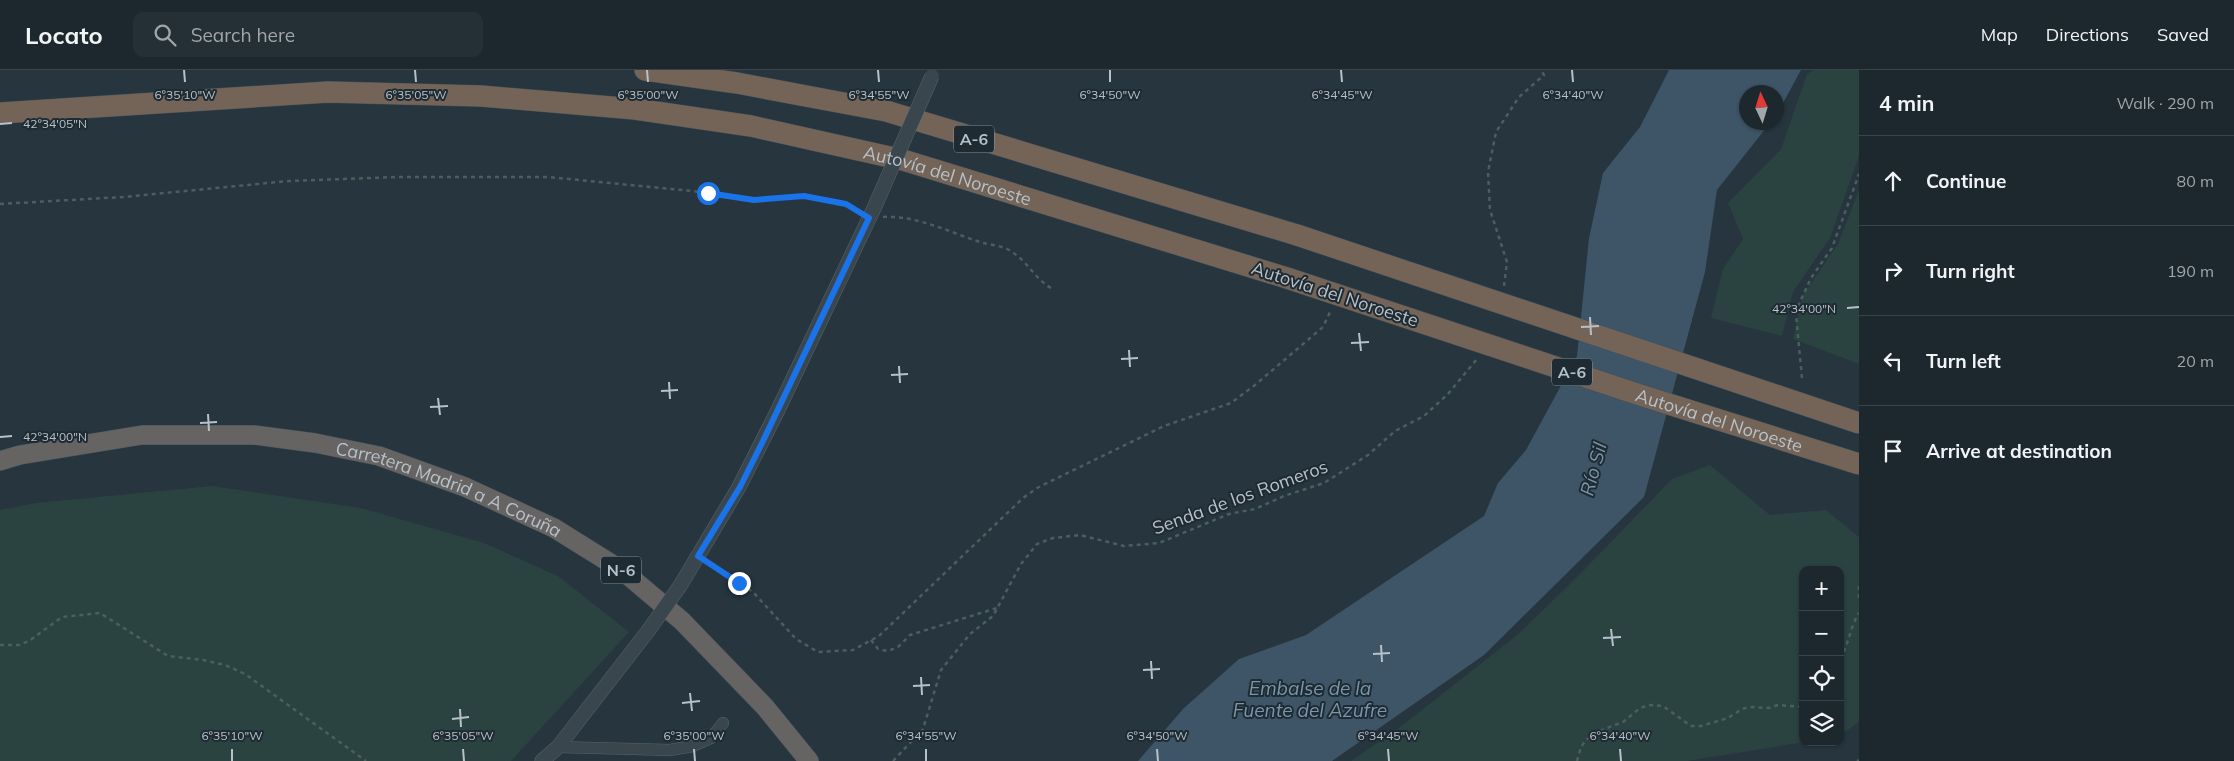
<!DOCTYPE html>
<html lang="en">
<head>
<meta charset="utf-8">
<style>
	body { margin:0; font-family:Mulish,sans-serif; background:#253036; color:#f1f3f6 }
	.controls { position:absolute; right:15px; bottom:15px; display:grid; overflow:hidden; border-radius:10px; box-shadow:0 1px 4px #0004 }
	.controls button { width:45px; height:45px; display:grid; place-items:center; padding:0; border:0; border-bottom:1px solid #3a444a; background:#1c282e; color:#f1f3f6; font:25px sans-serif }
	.compass { position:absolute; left:1739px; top:15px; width:45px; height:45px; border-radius:50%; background:#1c282e; box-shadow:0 1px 4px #0004; rotate:356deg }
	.stop { position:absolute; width:15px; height:15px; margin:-11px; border:4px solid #1a73e8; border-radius:50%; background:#fff }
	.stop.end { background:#1a73e8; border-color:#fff; box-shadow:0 1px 5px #0008 }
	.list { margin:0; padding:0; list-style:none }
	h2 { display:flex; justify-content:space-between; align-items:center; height:65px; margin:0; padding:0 20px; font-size:21px }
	h2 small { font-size:16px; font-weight:400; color:#a0a6aa }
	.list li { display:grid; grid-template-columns:32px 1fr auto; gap:15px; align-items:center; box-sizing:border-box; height:90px; padding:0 20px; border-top:1px solid #3a444a }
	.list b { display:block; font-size:19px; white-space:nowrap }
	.list em { font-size:16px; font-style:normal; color:#a0a6aa }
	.icon { flex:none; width:28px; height:28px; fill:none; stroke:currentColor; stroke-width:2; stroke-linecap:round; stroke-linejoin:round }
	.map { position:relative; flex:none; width:1859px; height:691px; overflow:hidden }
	header { display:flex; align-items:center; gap:30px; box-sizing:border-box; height:70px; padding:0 25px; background:#1c282e; border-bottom:1px solid #3a444a }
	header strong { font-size:24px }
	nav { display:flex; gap:28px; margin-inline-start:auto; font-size:18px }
	.search { width:350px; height:45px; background:#253036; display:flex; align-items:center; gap:12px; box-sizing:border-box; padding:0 18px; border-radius:10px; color:#a0a6aa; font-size:19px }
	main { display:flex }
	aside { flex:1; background:#1c282e }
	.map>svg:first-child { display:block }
</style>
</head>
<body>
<header>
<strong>Locato</strong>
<div class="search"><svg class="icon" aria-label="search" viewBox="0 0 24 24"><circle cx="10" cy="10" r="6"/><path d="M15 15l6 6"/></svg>Search here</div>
<nav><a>Map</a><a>Directions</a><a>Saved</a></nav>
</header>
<main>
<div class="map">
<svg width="1859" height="691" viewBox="0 0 1859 691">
	<rect width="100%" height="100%" fill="#26353e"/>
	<!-- green -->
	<g fill="#2b4340">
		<path d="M 1814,0 L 1859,0 L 1859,86 L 1830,168 L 1793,222 L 1782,266 L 1711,248 L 1723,199 L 1743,169 L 1728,133 L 1781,79 L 1807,4 Z"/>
		<path d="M 1859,120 L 1859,294 L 1793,269 L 1803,225 L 1838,174 Z"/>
		<path d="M 1710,395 L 1770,445 L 1826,440 L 1859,467 L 1859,652 L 1848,660 L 1840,662 L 1840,500 L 1803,500 L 1803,672 L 1805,672 L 1687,691 L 1351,691 L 1399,658 L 1516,566 L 1574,510 L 1672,409 Z"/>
		<path d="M 212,416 L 361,438 L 484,473 L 558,506 L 629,562 L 511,691 L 0,691 L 0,440 L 36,433 Z"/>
	</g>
	<!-- water -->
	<path fill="#3d5566" d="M 1669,0 L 1801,0 L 1777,44 L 1776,22 L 1746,22 L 1746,52 L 1770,53 L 1717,120 L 1705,202 L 1644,427 L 1484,585 L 1332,691 L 1138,691 L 1183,639 L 1239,589 L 1306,565 L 1484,446 L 1498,413 L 1526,380 L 1577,286 L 1589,168 L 1603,103 L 1640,57 Z"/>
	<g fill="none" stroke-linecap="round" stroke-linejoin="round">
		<defs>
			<path id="minor" d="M 558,677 L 670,680 L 693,676 L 711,668 L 723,653"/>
			<g id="tertiary">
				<path d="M 680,516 L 739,417 L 778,340 L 875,136"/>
				<path d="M 542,691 L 558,677 L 648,561"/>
			</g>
			<g id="trunk">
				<path id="s1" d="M 0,391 L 20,385 L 142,365 L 254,365 L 315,373 L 379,386 L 465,417 L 554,458 L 623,501 L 682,551 L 765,637 L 809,691"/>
			</g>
			<g id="motorway">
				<path d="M 645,0 L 737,13 L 886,41 L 1297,165"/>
				<path id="s2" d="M 0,43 L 328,22 L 481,26 L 635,39 L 751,56 L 903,90 L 1287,208"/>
			</g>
		</defs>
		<!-- minor casing -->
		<use href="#minor" stroke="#58646c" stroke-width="12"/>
		<!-- tertiary casing -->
		<use href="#tertiary" stroke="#58646c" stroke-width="15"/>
		<!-- trunk casing -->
		<use href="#trunk" stroke="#455159" stroke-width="20"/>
		<!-- motorway casing -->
		<use href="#motorway" stroke="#455159" stroke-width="22"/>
		<!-- path -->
		<g stroke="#4a5f5e" stroke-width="2.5" stroke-dasharray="4 4" stroke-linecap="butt">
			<path d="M 0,134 L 123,127 L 289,111 L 397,107 L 548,107 L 692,121 L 754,130 L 804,126 L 846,134 L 859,142"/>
			<path d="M 883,147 C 917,145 951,163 983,173 C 992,175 1005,176 1012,182 C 1028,192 1035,209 1051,218"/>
			<path d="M 1504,216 L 1507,192 L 1490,140 L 1488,102 L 1496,62 L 1519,27 L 1544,5 L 1541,0"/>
			<path d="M 1802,308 L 1796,245 L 1799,234 L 1811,208 L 1832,178 L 1859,104"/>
			<path d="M 708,492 L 753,522 L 796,569 L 818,582 L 853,580 L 879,566 L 1023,428 L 1037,418 L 1164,356 L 1231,333 L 1255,315 L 1323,257 L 1331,240"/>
			<path d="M 1859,516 L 1859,531"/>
			<path d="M 871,570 L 878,579 L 888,581 L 898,577 L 910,565 L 997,538"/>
			<path d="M 0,575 L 19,575 L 29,571 L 62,547 L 100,543 L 168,586 L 203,590 L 225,595 L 245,604 L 366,691"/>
			<path d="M 1840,589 C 1849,574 1850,557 1859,543"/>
			<path d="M 893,691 L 923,659 L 941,600 L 970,564 L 993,546 L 1021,494 L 1037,474 L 1053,468 L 1080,465 L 1124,476 L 1159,473 L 1229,444 L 1255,439 L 1284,426 L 1324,413 L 1368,385 L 1395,361 L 1424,346 L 1448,324 L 1477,289"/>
			<path d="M 1577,691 L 1581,677 L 1586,670 L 1602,660 L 1623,652 L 1640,638 L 1650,635 L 1663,636 L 1691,656 L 1701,656 L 1728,648 L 1742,639 L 1750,637 L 1769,638 L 1778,635 L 1803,637"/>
			<path d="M 1857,691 L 1859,690"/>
		</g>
		<!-- minor -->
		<use href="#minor" stroke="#3a464e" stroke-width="11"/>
		<!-- tertiary -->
		<use href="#tertiary" stroke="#3a464e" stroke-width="14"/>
		<!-- trunk -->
		<use href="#trunk" stroke="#666463" stroke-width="19"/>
		<!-- motorway -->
		<use href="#motorway" stroke="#746458" stroke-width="21"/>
		<defs>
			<g id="tertiary-bridge">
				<path d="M 875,136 L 932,6"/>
				<path d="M 648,561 L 680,516"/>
			</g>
			<g id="motorway-bridge">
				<path d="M 1297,165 L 1859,353"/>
				<path id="s3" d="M 1287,208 L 1637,324 L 1859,394"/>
			</g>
		</defs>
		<!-- tertiary-bridge casing -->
		<use href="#tertiary-bridge" stroke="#58646c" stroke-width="15" stroke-linecap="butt"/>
		<!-- motorway-bridge casing -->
		<use href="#motorway-bridge" stroke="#455159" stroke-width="22" stroke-linecap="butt"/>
		<!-- tertiary-bridge -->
		<use href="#tertiary-bridge" stroke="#3a464e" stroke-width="14"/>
		<!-- motorway-bridge -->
		<use href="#motorway-bridge" stroke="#746458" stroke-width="21"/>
	</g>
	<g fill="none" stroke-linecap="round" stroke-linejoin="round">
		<!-- route -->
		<path stroke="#1a73e8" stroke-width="6" d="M 708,123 L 754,130 L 804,126 L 846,134 L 869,148 L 763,371 L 740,417 L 698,486 L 739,513"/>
	</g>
	<!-- ticks -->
	<path fill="none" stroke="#b7c1c9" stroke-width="2" d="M 184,0 L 185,12M 415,0 L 416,12M 647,0 L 648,12M 878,0 L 879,12M 1110,0 L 1110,12M 1341,0 L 1342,12M 1572,0 L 1573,12M 0,54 L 12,53M 1847,238 L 1859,237M 1590,247 L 1591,265M 1581,257 L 1599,256M 1359,263 L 1361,281M 1351,273 L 1369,272M 1129,280 L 1130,297M 1121,289 L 1138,288M 899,296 L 900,313M 891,305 L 908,304M 669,312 L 670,329M 661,321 L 678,320M 438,328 L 440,345M 430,337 L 448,336M 208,344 L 209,361M 200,353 L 217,352M 0,367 L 12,366M 1611,559 L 1613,576M 1603,568 L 1621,567M 1381,575 L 1382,592M 1373,584 L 1390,583M 1151,591 L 1152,609M 1143,600 L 1160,599M 921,607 L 922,625M 913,616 L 930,615M 690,623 L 692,641M 682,633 L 700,631M 460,639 L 461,657M 452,649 L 469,647M 232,679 L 232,691M 463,679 L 464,691M 694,679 L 695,691M 926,679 L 926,691M 1157,679 L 1158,691M 1388,679 L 1389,691M 1620,679 L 1621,691"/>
	<g text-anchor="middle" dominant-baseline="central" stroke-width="4" stroke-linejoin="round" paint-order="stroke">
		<!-- shield labels -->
		<g fill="#1f2b33" stroke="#89949c" stroke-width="1">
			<rect x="954" y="55.5" width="40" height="27" rx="4"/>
			<rect x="1552" y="288.5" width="40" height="27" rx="4"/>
			<rect x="601" y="486.5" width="40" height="27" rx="4"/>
		</g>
		<g font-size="16" font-weight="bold" fill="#b7c1c9">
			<text x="974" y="69">A-6</text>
			<text x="1572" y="302">A-6</text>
			<text x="621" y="500">N-6</text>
		</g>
		<!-- street labels -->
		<g font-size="18" fill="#b7c1c9" stroke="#1f2b33">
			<text stroke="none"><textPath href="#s2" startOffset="956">Autovía del Noroeste</textPath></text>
			<text transform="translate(1335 224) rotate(18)">Autovía del Noroeste</text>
			<text stroke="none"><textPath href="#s3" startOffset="455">Autovía del Noroeste</textPath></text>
			<text stroke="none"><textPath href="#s1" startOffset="460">Carretera Madrid a A Coruña</textPath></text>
			<text transform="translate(1240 427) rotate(-20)">Senda de los Romeros</text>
		</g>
		<!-- water labels -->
		<g font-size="19" font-style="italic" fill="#7996aa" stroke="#1f2b33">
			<text transform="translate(1593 399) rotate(-75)">Río Sil</text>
			<text x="1310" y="618">Embalse de la<tspan x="1310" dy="22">Fuente del Azufre</tspan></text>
		</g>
	</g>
	<g font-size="12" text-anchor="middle" fill="#b7c1c9" stroke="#1f2b33" stroke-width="4" stroke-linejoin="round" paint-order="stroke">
		<text x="185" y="29">6°35'10"W</text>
		<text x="416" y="29">6°35'05"W</text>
		<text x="648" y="29">6°35'00"W</text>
		<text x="879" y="29">6°34'55"W</text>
		<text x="1110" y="29">6°34'50"W</text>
		<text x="1573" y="29">6°34'40"W</text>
		<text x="1342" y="29">6°34'45"W</text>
		<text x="55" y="58">42°34'05"N</text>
		<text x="1804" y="243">42°34'00"N</text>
		<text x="55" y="371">42°34'00"N</text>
		<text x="232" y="670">6°35'10"W</text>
		<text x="463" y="670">6°35'05"W</text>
		<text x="694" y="670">6°35'00"W</text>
		<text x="926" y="670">6°34'55"W</text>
		<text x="1157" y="670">6°34'50"W</text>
		<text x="1388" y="670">6°34'45"W</text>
		<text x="1620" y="670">6°34'40"W</text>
	</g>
</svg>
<div class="controls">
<button>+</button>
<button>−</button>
<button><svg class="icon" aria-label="locate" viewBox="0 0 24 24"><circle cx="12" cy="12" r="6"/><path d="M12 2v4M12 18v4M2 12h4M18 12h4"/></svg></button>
<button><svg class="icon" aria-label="layers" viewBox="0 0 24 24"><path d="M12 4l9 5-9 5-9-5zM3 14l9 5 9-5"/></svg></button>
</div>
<svg class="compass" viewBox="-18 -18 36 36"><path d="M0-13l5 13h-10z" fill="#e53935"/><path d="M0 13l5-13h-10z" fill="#a0a6aa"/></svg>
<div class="stop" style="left:708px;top:123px"></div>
<div class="stop end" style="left:739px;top:513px"></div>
</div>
<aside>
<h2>4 min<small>Walk · 290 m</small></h2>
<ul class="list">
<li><svg class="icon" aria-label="ahead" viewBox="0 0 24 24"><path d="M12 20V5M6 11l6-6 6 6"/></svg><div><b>Continue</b></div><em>80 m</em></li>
<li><svg class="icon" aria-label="right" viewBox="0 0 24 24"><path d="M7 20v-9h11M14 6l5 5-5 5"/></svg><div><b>Turn right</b></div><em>190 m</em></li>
<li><svg class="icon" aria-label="left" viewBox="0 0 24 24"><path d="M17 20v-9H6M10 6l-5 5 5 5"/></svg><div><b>Turn left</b></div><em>20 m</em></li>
<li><svg class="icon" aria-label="arrive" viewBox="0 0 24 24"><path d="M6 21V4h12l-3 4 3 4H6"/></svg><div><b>Arrive at destination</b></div></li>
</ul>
</aside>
</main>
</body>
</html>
